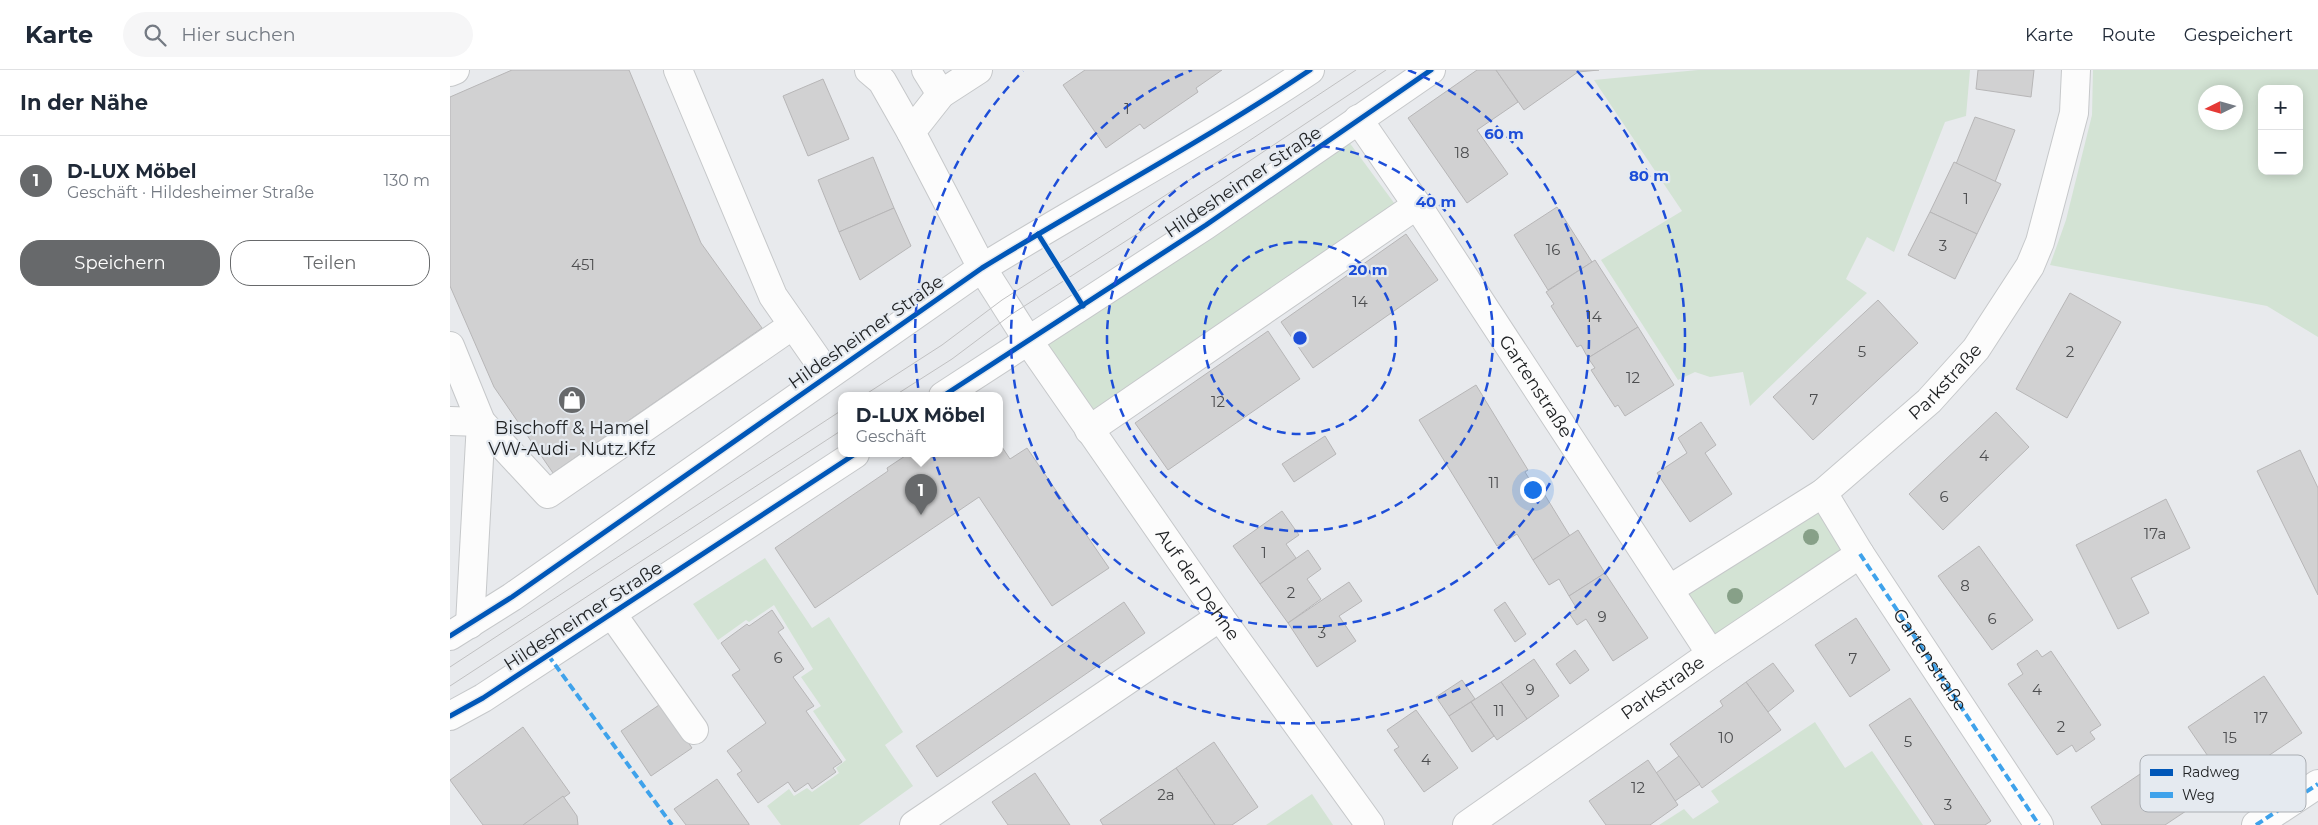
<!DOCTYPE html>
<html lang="de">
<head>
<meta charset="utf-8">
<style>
	body { margin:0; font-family:Montserrat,sans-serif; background:#f6f6f7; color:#1f2937 }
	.controls { position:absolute; right:15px; top:15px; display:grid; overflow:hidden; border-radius:10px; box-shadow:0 2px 12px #0003 }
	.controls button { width:45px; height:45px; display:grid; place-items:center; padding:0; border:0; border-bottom:1px solid #e0e1e3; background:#fff; color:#1f2937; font:25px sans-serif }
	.compass { position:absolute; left:1748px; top:15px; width:45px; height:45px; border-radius:50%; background:#fff; box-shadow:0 2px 12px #0003; rotate:265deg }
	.you { position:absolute; left:1082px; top:419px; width:18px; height:18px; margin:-12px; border:4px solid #fff; border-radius:50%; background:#1a73e8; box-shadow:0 0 0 8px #1a73e833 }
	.badge { display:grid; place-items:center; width:32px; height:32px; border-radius:50%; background:#67696b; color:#fff; font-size:16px; font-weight:700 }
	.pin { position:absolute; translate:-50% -41px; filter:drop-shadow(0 1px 2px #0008) }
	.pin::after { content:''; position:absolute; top:26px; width:18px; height:15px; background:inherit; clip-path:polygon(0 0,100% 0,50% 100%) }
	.popup { position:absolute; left:388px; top:322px; width:165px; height:65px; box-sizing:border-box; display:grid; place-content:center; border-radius:10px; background:#fff; filter:drop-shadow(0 1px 4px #0005); font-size:16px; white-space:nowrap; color:#747a83 }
	.popup b { font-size:19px; color:#1f2937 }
	.popup::after { content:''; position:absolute; left:50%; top:100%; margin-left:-10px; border:10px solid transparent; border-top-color:#fff }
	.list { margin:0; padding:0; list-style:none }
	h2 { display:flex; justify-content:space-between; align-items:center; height:65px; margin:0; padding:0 20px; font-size:21px }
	h2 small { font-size:16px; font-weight:400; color:#747a83 }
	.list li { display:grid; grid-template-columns:32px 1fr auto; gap:15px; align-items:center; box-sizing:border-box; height:90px; padding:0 20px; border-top:1px solid #e0e1e3 }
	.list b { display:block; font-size:19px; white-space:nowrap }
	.list p { margin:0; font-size:16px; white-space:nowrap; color:#747a83 }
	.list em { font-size:16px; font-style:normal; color:#747a83 }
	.actions { display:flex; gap:10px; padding:15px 20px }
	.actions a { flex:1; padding:11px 0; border:1px solid #67696b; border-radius:20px; text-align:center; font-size:18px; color:#67696b }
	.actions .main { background:#67696b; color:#fff }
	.icon { flex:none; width:28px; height:28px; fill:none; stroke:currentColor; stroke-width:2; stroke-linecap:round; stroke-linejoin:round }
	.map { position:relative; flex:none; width:1868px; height:755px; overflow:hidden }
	header { display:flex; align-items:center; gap:30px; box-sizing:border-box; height:70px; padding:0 25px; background:#fff; border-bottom:1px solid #e0e1e3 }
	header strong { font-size:24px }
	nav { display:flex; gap:28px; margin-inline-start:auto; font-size:18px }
	.search { width:350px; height:45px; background:#f6f6f7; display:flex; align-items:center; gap:12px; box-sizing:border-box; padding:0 18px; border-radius:28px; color:#747a83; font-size:19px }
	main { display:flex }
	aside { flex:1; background:#fff }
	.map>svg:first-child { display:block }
</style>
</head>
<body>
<header>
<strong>Karte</strong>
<div class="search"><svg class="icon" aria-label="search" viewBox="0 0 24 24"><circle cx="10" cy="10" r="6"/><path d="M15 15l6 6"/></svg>Hier suchen</div>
<nav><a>Karte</a><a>Route</a><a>Gespeichert</a></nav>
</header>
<main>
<aside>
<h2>In der Nähe<small></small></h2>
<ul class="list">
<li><span class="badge">1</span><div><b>D-LUX Möbel</b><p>Geschäft · Hildesheimer Straße</p></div><em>130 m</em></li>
</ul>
<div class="actions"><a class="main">Speichern</a><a>Teilen</a></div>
</aside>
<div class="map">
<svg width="1868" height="755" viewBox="0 0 1868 755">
	<rect width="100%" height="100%" fill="#e8eaed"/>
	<!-- green -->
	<g fill="#d3e3d4" fill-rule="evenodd">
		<path d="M 1248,0 L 1520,0 L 1516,46 L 1495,52 L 1444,182 L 1417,167 L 1396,209 L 1417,223 L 1300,336 L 1293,302 L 1260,307 L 1245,302 L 1228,310 L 1151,190 L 1232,141 L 1144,10 Z"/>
		<path d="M 1643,0 L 1868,0 L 1868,267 L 1817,236 L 1600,195 L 1616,150 L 1642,45 ZM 1812,19 L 1849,19 L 1849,101 L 1812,101 ZM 1786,22 L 1786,52 L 1756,52 L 1756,22 Z"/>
		<path d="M 896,68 L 950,141 L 641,351 L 591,274 Z"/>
		<path d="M 1368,438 L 1394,479 L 1263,570 L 1233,523 Z"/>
		<path d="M 315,488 L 362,558 L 379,547 L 453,662 L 435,675 L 463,716 L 409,755 L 331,755 L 317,736 L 339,719 L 344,726 L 357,718 L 362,722 L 389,703 L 386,698 L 396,690 L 363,641 L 371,636 L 351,607 L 363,599 L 324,535 L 299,552 L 296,550 L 268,570 L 243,534 Z"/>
		<path d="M 1365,652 L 1395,698 L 1422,681 L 1473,755 L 1209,755 L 1234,739 L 1243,749 L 1269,732 L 1261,721 Z"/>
		<path d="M 862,724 L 883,755 L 816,755 Z"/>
	</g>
	<!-- building -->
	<g fill="#d1d1d2" stroke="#b7b6b7">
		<path d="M 62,0 L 179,0 L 251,173 L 312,258 L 103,403 L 44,317 L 0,216 L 0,27 Z"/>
		<path d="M 635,0 L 772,0 L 746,18 L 748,22 L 694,59 L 690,54 L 656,78 L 613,15 Z"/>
		<path d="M 1027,0 L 1046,0 L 1068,32 L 1027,60 L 1058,104 L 1017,133 L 958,48 Z"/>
		<path d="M 1046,0 L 1149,0 L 1128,2 L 1074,40 Z"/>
		<path d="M 1528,0 L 1584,0 L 1581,27 L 1526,19 Z"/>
		<path d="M 373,9 L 399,69 L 358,86 L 333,26 Z"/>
		<path d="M 1525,47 L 1565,60 L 1545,112 L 1506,94 Z"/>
		<path d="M 423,87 L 444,138 L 389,162 L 368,110 Z"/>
		<path d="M 1504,92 L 1551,114 L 1527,164 L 1480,142 Z"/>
		<path d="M 1107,137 L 1142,192 L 1098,220 L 1064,165 Z"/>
		<path d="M 444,138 L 461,176 L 410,210 L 389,162 Z"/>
		<path d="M 1480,142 L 1527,164 L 1505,209 L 1458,185 Z"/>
		<path d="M 956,164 L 988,210 L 863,298 L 831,252 Z"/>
		<path d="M 1145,190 L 1188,257 L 1138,288 L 1131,275 L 1127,277 L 1101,236 L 1104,234 L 1096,222 Z"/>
		<path d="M 1620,223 L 1671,252 L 1617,348 L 1566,319 Z"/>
		<path d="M 1428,230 L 1468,273 L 1363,370 L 1323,327 Z"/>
		<path d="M 1188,257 L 1224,315 L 1175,346 L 1168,335 L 1165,337 L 1141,300 L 1145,298 L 1138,288 Z"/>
		<path d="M 818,261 L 850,309 L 718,400 L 685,353 Z"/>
		<path d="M 1026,315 L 1078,400 L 1075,402 L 1089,425 L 1093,422 L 1120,466 L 1083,490 L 1067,464 L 1047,476 L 969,350 Z"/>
		<path d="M 1546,342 L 1579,377 L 1493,460 L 1459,424 Z"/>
		<path d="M 1251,352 L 1266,375 L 1255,383 L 1282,424 L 1240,452 L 1207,403 L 1237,383 L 1228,368 Z"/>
		<path d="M 875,366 L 886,384 L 844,412 L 832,394 Z"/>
		<path d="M 550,374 L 560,389 L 577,378 L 659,498 L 602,536 L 529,427 L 365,538 L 325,478 L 438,401 L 437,398 L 458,384 L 550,384 Z"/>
		<path d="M 1850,380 L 1868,418 L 1868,525 L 1807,401 Z"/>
		<path d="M 1716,429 L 1740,478 L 1681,508 L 1699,543 L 1668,559 L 1626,475 Z"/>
		<path d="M 832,441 L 849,465 L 836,474 L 846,488 L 810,514 L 783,476 Z"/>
		<path d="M 1128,460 L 1155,503 L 1119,526 L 1109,509 L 1099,515 L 1083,490 Z"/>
		<path d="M 1529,476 L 1583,550 L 1542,580 L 1488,506 Z"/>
		<path d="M 858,480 L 871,499 L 857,509 L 871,529 L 838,553 L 810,514 Z"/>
		<path d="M 1155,503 L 1198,568 L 1163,591 L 1136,549 L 1127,555 L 1119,543 L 1127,539 L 1119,526 Z"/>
		<path d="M 899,512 L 912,531 L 889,546 L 906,571 L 867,597 L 838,553 Z"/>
		<path d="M 674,532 L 695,563 L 487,707 L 466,676 Z"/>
		<path d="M 1055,532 L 1076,564 L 1065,572 L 1044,540 Z"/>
		<path d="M 322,540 L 334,558 L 328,562 L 354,599 L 343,607 L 364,636 L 356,641 L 392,692 L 383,698 L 386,702 L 362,719 L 358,713 L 345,722 L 338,712 L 308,733 L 287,704 L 292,701 L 277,681 L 316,653 L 282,605 L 290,600 L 271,573 L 297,554 L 299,556 Z"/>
		<path d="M 1406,548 L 1440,600 L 1400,627 L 1365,575 Z"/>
		<path d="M 1125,580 L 1139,600 L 1120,614 L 1106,594 Z"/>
		<path d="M 1587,580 L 1592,587 L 1601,581 L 1651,655 L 1640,662 L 1645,669 L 1626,682 L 1622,675 L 1607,685 L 1558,614 L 1573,604 L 1567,594 Z"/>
		<path d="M 1084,589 L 1109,626 L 1077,649 L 1051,612 Z"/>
		<path d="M 1323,593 L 1344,621 L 1318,642 L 1296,612 Z"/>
		<path d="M 1814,606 L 1852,663 L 1777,714 L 1738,657 Z"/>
		<path d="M 1012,610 L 1025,629 L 999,646 L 986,627 Z"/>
		<path d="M 1051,612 L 1077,649 L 1047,670 L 1021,632 Z"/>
		<path d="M 1296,612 L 1331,660 L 1252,718 L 1220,674 L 1273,636 L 1270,631 Z"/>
		<path d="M 1460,628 L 1541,751 L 1535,755 L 1485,755 L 1419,655 Z"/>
		<path d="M 1021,632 L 1044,666 L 1022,682 L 999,646 Z"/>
		<path d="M 212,633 L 242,678 L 201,706 L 171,661 Z"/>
		<path d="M 966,640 L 1008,698 L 974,722 L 944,680 L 949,677 L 937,660 Z"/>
		<path d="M 73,657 L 120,723 L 76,755 L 33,755 L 0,710 Z"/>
		<path d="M 764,672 L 808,737 L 782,755 L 765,755 L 726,698 Z"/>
		<path d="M 1229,686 L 1250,714 L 1225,731 L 1206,703 Z"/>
		<path d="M 1714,688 L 1745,735 L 1715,755 L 1652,755 L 1641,737 Z"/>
		<path d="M 1198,690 L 1228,735 L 1200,755 L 1156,755 L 1139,731 Z"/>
		<path d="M 726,698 L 765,755 L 653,755 L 650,750 Z"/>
		<path d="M 585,703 L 620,755 L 558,755 L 542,732 Z"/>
		<path d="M 267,709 L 299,754 L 299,755 L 236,755 L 224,739 Z"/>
		<path d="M 113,726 L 127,746 L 128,755 L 73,755 Z"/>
	</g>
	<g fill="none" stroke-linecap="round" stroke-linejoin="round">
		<defs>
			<g id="minor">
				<path d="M 228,0 L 323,226 L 378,305"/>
				<path d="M 419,0 L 432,11 L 461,62"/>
				<path d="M 476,0 L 491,24"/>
				<path id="s1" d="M 528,0 L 491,24 L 461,62 L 532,198 L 579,272 L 770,547 L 920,755"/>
				<path d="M 0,2 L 5,0"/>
				<path id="s2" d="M 908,49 L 967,135 L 1261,584"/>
				<path d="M 0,276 L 31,352 L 20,554"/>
				<path d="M 0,351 L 31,352 L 98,424 L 343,255"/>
				<path d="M 639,360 L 967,135"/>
				<path id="s3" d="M 1373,423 L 1410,484 L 1589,755"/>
				<path id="s4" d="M 1220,519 L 1373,423 L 1479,331 L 1526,279 L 1580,196 L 1590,172 L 1624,43 L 1626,0"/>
				<path d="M 162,544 L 244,660"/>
				<path d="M 464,755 L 770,547"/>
				<path id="s5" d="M 1017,755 L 1261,584 L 1410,484"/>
				<path d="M 1806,755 L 1868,714"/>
			</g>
			<g id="major">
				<path d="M 493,326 L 756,155 L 981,0"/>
				<path d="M 0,566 L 62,527 L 532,198 C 641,131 754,71 860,0"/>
				<path d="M 0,646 L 33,628 L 405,384"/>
			</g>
		</defs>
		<!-- minor casing -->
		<use href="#minor" stroke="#c6c8ca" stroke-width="30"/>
		<!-- major casing -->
		<use href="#major" stroke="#c6c8ca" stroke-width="30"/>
		<!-- minor -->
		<use href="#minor" stroke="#fcfcfc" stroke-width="28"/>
		<!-- major -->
		<use href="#major" stroke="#fcfcfc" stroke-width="28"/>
		<!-- tram -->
		<g stroke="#c1c1c2" stroke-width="1">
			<path d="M 413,326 L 492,275 L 552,230 L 758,98 L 906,0"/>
			<path d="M 444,326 L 502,289 L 562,244 L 768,112 L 936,0"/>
			<path d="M 0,597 L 392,340"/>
			<path d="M 0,616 L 392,360"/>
		</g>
		<!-- quiet -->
		<g stroke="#3ea2eb" stroke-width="4" stroke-dasharray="8 4" stroke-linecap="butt">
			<path d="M 1410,484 L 1589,755"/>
			<path d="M 98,585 L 222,755"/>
			<path d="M 1806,755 L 1868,714"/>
		</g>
		<defs>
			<g id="cycleway">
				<path d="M 588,164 L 633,236"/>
				<path d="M 493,326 L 756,155 L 981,0"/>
				<path d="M 0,566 L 62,527 L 532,198 C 641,131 754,71 860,0"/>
				<path d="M 0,646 L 33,628 L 405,384"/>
			</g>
		</defs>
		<!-- cycleway casing -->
		<use href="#cycleway" stroke="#e5eaf0" stroke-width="8"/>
		<!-- cycleway -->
		<use href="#cycleway" stroke="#0057b8" stroke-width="5"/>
	</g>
	<!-- trees -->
	<g fill="#87a088">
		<circle cx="1361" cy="467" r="8"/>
		<circle cx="1285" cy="526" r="8"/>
	</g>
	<!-- distance rings -->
	<g fill="none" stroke="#1d4ed8" stroke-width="2.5" stroke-dasharray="9 6">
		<circle cx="850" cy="268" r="96"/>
		<circle cx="850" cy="268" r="193"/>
		<path d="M958 0A289 289 0 1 1 742 0"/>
		<path d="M1127 1A385 385 0 1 1 573 1"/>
	</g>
	<!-- icons -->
	<defs>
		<symbol id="shop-disc" viewBox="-11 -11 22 22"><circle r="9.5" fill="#67696b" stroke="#e5eaf0"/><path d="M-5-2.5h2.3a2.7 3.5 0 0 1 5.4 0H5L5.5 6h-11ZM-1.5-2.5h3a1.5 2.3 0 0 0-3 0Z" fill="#fff"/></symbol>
	</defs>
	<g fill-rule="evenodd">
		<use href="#shop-disc" x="106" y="314" width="32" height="32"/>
	</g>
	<g text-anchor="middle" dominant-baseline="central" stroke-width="4.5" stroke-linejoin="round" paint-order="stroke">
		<!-- number labels -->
		<g font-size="15" fill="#4d4e50">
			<text x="677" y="38">1</text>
			<text x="1012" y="82">18</text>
			<text x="1516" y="128">1</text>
			<text x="1493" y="175">3</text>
			<text x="1103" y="179">16</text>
			<text x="133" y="194">451</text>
			<text x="910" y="231">14</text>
			<text x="1144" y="246">14</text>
			<text x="1412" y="281">5</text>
			<text x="1620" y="281">2</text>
			<text x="1183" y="307">12</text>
			<text x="1364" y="329">7</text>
			<text x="768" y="331">12</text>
			<text x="1534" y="385">4</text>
			<text x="1044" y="412">11</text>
			<text x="1494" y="426">6</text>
			<text x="1705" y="463">17a</text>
			<text x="814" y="482">1</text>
			<text x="1515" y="515">8</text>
			<text x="841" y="522">2</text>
			<text x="1152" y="546">9</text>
			<text x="1542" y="548">6</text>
			<text x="872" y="562">3</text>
			<text x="328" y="587">6</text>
			<text x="1403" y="588">7</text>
			<text x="1080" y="619">9</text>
			<text x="1587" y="619">4</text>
			<text x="1049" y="640">11</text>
			<text x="1811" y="647">17</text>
			<text x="1611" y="656">2</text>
			<text x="1276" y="667">10</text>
			<text x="1780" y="667">15</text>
			<text x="1458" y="671">5</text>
			<text x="976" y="689">4</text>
			<text x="1188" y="717">12</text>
			<text x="716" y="724">2a</text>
			<text x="1498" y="734">3</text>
		</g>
		<!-- street labels -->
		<g font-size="18" fill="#212325" stroke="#e5eaf0">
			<text transform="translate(793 112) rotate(-34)">Hildesheimer Straße</text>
			<text transform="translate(416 262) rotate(-35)">Hildesheimer Straße</text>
			<text stroke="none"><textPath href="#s4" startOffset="346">Parkstraße</textPath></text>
			<text stroke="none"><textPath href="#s2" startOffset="321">Gartenstraße</textPath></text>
			<text stroke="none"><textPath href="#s1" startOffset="629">Auf der Dehne</textPath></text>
			<text transform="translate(133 546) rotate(-33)">Hildesheimer Straße</text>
			<text stroke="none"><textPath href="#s3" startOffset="198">Gartenstraße</textPath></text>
			<text stroke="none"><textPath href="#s5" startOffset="239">Parkstraße</textPath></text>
		</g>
		<!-- poi labels -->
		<g font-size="18" fill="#212325" stroke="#e5eaf0">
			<text x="122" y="358">Bischoff &amp; Hamel<tspan x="122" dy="21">VW-Audi- Nutz.Kfz</tspan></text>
		</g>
	</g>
	<!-- legend -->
	<rect x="1690" y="685" width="166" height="57" rx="8" fill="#e5eaf0" stroke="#aaaeb3" stroke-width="1"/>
	<rect x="1700" y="699" width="23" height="7" fill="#0057b8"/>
	<rect x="1700" y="722" width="23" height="6" fill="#3ea2eb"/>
	<g font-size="14" fill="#212325">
		<text x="1732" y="707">Radweg</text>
		<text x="1732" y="730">Weg</text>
	</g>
	<circle cx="850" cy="268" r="8" fill="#1d4ed8" stroke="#e5eaf0" stroke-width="2.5"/>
	<g font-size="15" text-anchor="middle" font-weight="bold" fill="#1d4ed8" stroke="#e5eaf0" stroke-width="4.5" stroke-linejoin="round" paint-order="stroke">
		<text x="1054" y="69">60 m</text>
		<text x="1199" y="111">80 m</text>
		<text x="986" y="137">40 m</text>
		<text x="918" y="205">20 m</text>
	</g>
</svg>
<div class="controls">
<button>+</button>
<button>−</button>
</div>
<svg class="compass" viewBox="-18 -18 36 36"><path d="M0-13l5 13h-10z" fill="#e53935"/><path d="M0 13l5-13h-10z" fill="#747a83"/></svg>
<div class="you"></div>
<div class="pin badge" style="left:471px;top:445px">1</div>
<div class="popup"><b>D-LUX Möbel</b>Geschäft</div>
</div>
</main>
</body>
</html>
